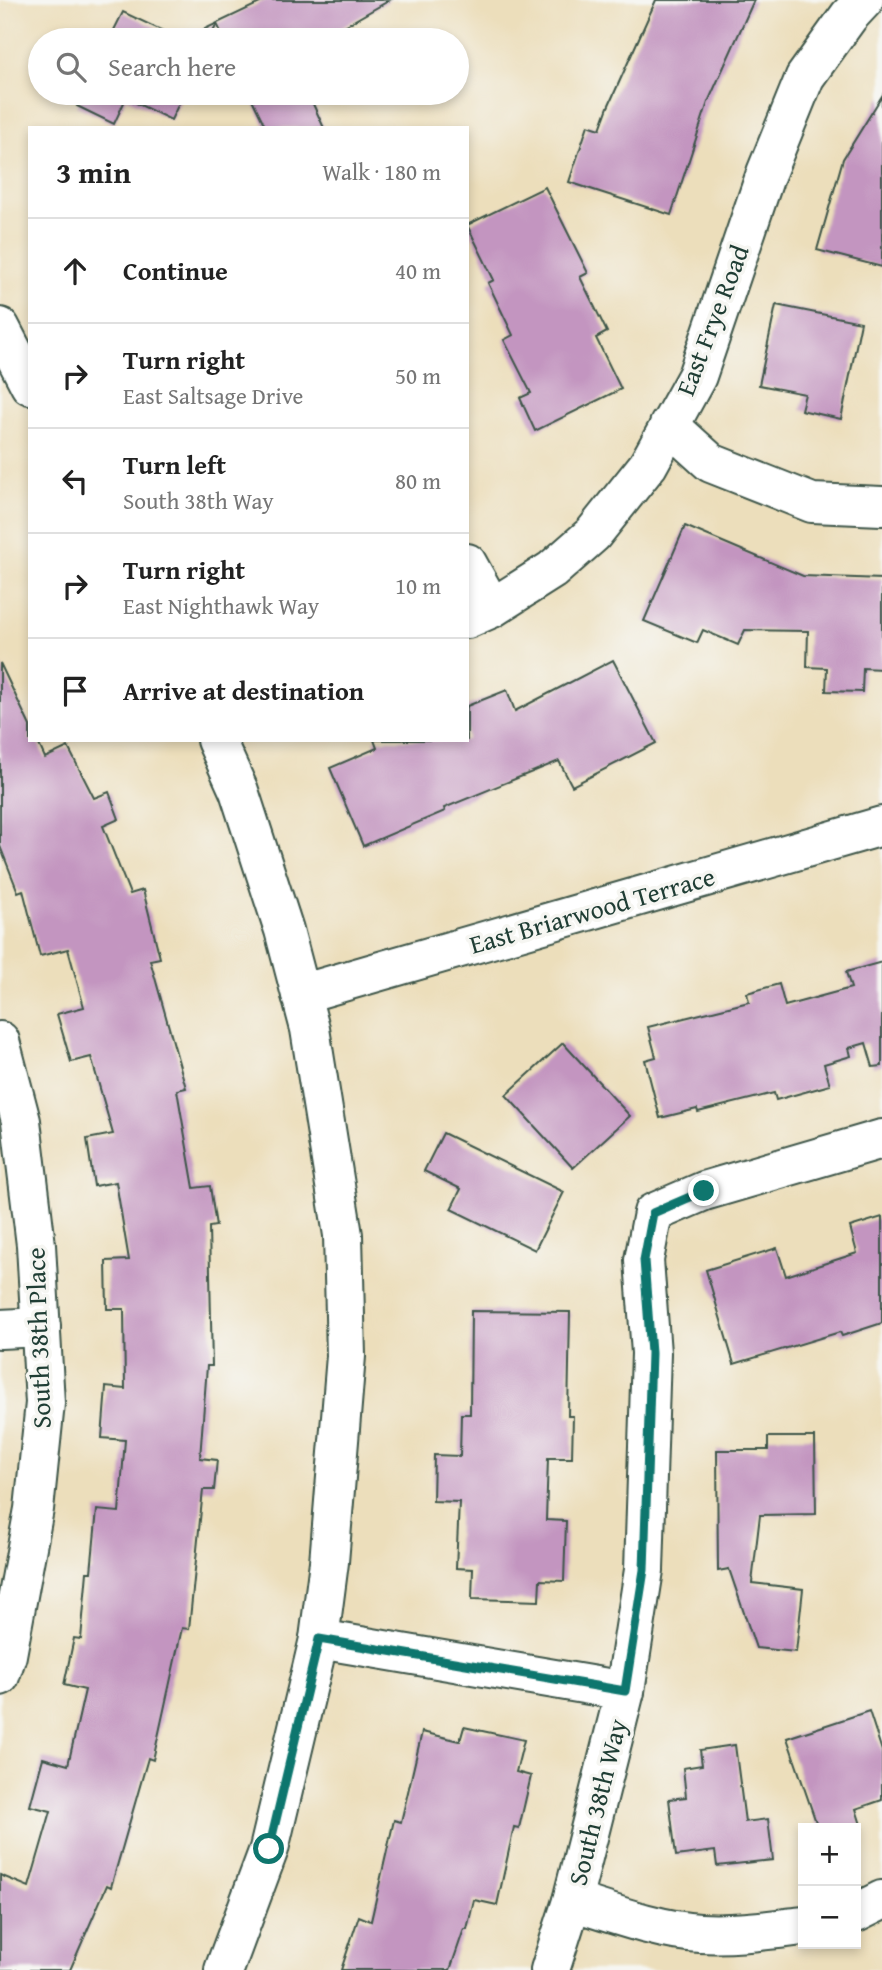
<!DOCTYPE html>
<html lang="en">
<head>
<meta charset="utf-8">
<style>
	body { margin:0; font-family:"Gentium Book Plus",serif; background:#f2f2f2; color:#222 }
	.controls { position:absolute; right:21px; bottom:21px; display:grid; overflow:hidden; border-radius:0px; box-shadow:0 4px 10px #0003 }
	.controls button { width:63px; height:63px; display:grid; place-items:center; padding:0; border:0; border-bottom:2px solid #e0e0e0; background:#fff; color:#222; font:35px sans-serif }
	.stop { position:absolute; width:21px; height:21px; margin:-16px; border:5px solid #0f766e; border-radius:50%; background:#fff }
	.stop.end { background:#0f766e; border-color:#fff; box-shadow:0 2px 7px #0008 }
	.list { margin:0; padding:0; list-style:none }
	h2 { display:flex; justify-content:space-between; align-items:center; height:91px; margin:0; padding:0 28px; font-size:30px }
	h2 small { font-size:23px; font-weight:400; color:#767676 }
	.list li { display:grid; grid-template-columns:46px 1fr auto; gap:21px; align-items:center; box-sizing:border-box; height:105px; padding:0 28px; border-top:2px solid #e0e0e0 }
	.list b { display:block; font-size:26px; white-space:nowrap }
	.list p { margin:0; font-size:23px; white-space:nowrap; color:#767676 }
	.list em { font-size:23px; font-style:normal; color:#767676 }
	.icon { flex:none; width:38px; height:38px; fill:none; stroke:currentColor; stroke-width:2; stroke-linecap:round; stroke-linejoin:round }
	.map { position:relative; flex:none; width:882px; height:1970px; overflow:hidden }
	.search { position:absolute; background:#fff; box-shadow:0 4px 10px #0003; left:28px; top:28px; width:441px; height:77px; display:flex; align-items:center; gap:18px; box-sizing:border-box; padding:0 24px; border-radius:38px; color:#767676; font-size:26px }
	.panel { position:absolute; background:#fff; box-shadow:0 4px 10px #0003; left:28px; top:126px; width:441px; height:616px; border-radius:0px }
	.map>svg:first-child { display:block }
</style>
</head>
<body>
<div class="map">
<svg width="882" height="1970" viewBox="0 0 882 1970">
	<rect width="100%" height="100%" fill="#f6f6f2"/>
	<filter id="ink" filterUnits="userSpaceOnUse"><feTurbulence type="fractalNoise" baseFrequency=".0143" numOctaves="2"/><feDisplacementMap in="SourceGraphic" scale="14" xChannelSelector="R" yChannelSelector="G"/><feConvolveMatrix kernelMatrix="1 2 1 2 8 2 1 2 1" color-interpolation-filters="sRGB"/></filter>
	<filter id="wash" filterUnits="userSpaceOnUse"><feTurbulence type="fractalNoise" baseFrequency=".00686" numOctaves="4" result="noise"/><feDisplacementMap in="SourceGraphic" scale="28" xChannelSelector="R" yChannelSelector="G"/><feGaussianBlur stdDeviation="1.57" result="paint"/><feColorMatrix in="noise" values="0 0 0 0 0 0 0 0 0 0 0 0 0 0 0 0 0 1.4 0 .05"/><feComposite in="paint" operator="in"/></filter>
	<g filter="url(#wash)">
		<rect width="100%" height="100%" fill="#ecdebb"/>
		<g id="blocks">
			<!-- building -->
			<g fill="#c395c0">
				<path d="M 266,0 L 390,0 L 320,40 L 225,40 L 217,24 L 209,40 L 109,40 L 123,12 L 182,40 Z"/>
				<path d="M 656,0 L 754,0 L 708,102 L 671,215 L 569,182 L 588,125 L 600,129 L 608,107 Z"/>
				<path d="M 84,93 L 184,93 L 171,120 L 126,98 L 114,124 L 77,106 Z"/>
				<path d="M 249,93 L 308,93 L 324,128 L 266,128 Z"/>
				<path d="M 882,96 L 882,267 L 817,250 L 843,159 Z"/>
				<path d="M 545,187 L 588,273 L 580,277 L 607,332 L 596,338 L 621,389 L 535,431 L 520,398 L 531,393 L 504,340 L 513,335 L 488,283 L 494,280 L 467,225 Z"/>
				<path d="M 776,305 L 861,322 L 841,419 L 801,410 L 805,394 L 759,385 Z"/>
				<path d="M 685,526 L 803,576 L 882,579 L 882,669 L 863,668 L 862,692 L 826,691 L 827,668 L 807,667 L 808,631 L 745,630 L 738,645 L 703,630 L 697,643 L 644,621 Z"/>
				<path d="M 613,660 L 656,743 L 572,786 L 559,761 L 444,808 L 445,811 L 363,846 L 330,768 L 377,748 L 374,740 L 467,740 L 467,706 L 507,690 L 515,711 Z"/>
				<path d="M 0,663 L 30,726 L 30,740 L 37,740 L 45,758 L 68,747 L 94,798 L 109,792 L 119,819 L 103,826 L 130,894 L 143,890 L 160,958 L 150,960 L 186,1088 L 177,1090 L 194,1188 L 210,1186 L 216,1226 L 209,1227 L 212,1366 L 207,1366 L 200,1458 L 217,1460 L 214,1490 L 203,1490 L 189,1629 L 182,1628 L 153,1760 L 148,1758 L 111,1887 L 107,1885 L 70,1970 L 0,1970 L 0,1875 L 29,1887 L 51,1811 L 30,1806 L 43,1758 L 68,1765 L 85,1690 L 64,1685 L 74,1638 L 81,1639 L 87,1572 L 91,1572 L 97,1510 L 119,1512 L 125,1440 L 102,1438 L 106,1387 L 125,1389 L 124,1309 L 107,1309 L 106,1261 L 129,1260 L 116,1182 L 94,1186 L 87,1139 L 113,1134 L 91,1057 L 71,1062 L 57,1014 L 84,1007 L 68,949 L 40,956 L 23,890 L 18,892 L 0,846 Z"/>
				<path d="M 882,962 L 882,1066 L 873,1067 L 866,1043 L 849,1048 L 851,1056 L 824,1064 L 830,1085 L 776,1100 L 774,1093 L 698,1112 L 697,1109 L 660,1118 L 645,1060 L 656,1057 L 648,1027 L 749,1002 L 747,993 L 779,984 L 785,1006 L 851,988 L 846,972 Z"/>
				<path d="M 563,1043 L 630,1116 L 573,1168 L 506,1095 Z"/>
				<path d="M 443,1133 L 564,1192 L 535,1250 L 451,1209 L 461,1189 L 424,1171 Z"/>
				<path d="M 882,1217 L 882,1323 L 842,1336 L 840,1332 L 734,1364 L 706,1270 L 777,1248 L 786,1276 L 857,1253 L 850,1227 Z"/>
				<path d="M 471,1311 L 570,1312 L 568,1416 L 573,1416 L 572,1458 L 548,1458 L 546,1520 L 566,1521 L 564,1581 L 540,1580 L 539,1601 L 472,1599 L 473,1569 L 456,1568 L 459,1502 L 433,1501 L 434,1455 L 460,1456 L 461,1414 L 470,1414 Z"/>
				<path d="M 768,1437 L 815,1437 L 816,1514 L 760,1515 L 752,1583 L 803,1589 L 796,1652 L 756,1648 L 729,1569 L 718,1571 L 717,1450 L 768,1450 Z"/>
				<path d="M 869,1711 L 882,1751 L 882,1800 L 856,1809 L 862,1828 L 818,1828 L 787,1738 Z"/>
				<path d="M 464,1727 L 524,1740 L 516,1772 L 531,1776 L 519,1828 L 514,1827 L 497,1905 L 474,1900 L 467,1929 L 464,1929 L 450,1970 L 341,1970 L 359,1916 L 371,1921 L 394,1820 L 401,1822 L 422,1732 L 460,1741 Z"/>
				<path d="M 735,1745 L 745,1822 L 768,1819 L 773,1860 L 717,1866 L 715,1851 L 676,1856 L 669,1799 L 686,1797 L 683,1768 L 702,1765 L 700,1750 Z"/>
			</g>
		</g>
	</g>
	<g filter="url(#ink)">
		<use href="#blocks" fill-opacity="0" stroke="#3e5548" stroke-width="2"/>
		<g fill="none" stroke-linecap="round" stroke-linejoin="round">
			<defs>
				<g id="minor">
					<path d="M 0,327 L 30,385"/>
					<path d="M 669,425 L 711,463 L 812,503 L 882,506"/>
					<path d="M 467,563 L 492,608"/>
					<path d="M 467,619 L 492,608 L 552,570 L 593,534 L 648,465 L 697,376 L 766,173 L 805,77 L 849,16 L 864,0"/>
					<path d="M 216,740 L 239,791 L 284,930 L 310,1029 L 343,1235 L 346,1356 L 329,1562 L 319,1639 L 269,1849 L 224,1970"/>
					<path d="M 301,994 L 882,826"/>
					<path d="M 0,1041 L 21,1121 L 36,1245 L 45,1403 L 34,1509 L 7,1655 L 0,1676"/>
					<path d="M 0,1329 L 41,1327"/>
					<path d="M 319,1639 L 625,1691"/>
					<path d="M 572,1901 C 610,1913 660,1931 700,1933 C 734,1935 769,1930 803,1926"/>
					<path d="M 856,1913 L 882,1900"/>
					<path d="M 550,1970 L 572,1901 L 625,1691 L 644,1570 L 651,1353 L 644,1260 L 653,1213 L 704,1191 L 882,1139"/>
				</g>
			</defs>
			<!-- minor casing -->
			<use href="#minor" stroke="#3e5548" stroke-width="42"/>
			<!-- minor -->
			<use href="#minor" stroke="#fff" stroke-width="38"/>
		</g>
	</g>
	<g fill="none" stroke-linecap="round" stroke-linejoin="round" filter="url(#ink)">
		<!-- route -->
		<path stroke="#0f766e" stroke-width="9" d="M 269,1849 L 319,1639 L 625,1691 L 644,1570 L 651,1353 L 644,1260 L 653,1213 L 704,1191"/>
	</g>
	<g text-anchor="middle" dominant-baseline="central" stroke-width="7" stroke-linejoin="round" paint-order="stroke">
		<!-- street labels -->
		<g font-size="26" fill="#1f3d34" stroke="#f6f6f2">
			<text transform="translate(712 320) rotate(-69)">East Frye Road</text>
			<text transform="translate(592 910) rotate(-16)">East Briarwood Terrace</text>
			<text transform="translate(38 1338) rotate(-92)">South 38th Place</text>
			<text transform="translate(597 1802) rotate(-76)">South 38th Way</text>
		</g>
	</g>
</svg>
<div class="controls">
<button>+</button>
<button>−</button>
</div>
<div class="stop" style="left:269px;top:1849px"></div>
<div class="stop end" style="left:704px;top:1191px"></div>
<div class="search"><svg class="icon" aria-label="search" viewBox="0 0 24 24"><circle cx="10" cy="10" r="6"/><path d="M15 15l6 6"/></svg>Search here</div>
<section class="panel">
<h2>3 min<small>Walk · 180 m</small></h2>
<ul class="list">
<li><svg class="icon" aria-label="ahead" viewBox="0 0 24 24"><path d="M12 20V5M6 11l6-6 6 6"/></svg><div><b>Continue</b></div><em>40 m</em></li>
<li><svg class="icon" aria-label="right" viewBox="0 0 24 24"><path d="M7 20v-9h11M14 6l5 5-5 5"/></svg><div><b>Turn right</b><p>East Saltsage Drive</p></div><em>50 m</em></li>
<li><svg class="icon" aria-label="left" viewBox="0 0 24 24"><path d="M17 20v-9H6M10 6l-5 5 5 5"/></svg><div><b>Turn left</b><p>South 38th Way</p></div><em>80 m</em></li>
<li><svg class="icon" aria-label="right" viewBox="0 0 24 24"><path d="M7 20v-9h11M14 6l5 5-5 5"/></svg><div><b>Turn right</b><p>East Nighthawk Way</p></div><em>10 m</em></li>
<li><svg class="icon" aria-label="arrive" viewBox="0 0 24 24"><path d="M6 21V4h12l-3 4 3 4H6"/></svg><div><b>Arrive at destination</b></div></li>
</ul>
</section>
</div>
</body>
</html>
